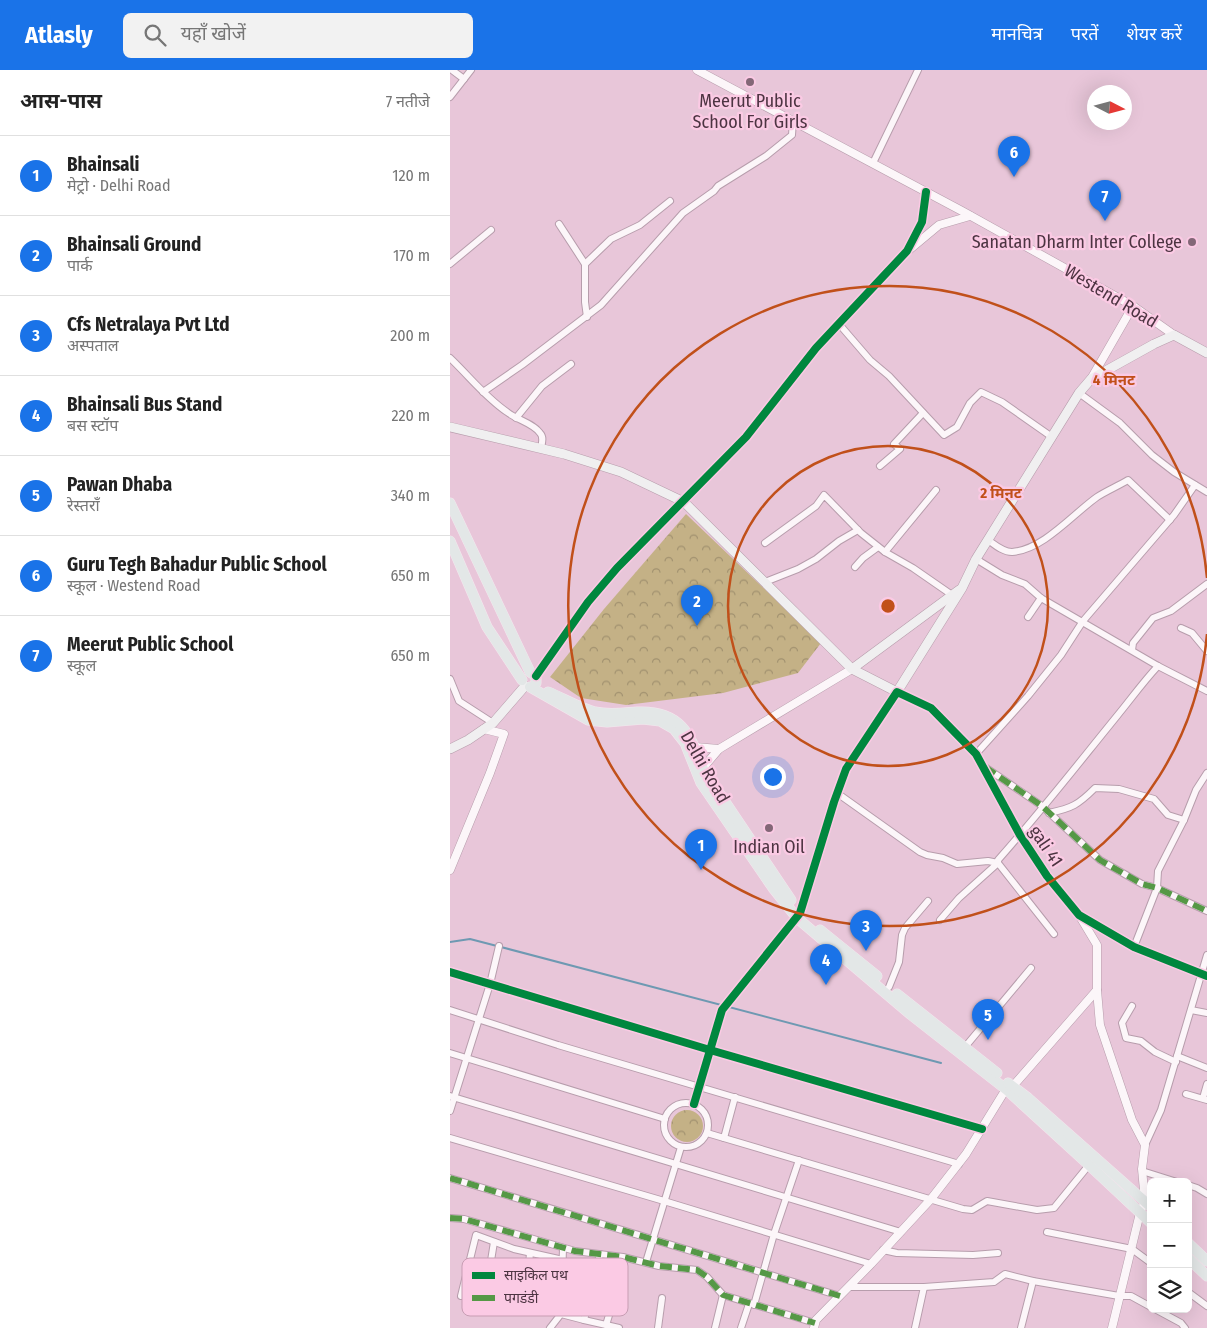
<!DOCTYPE html>
<html lang="hi">
<head>
<meta charset="utf-8">
<style>
	body { margin:0; font-family:"Fira Sans Condensed","Noto Sans Devanagari",sans-serif; background:#f2f2f2; color:#222 }
	.controls { position:absolute; right:15px; bottom:15px; display:grid; overflow:hidden; border-radius:8px; box-shadow:0 5px 20px #0002 }
	.controls button { width:45px; height:45px; display:grid; place-items:center; padding:0; border:0; border-bottom:1px solid #e0e0e0; background:#fff; color:#222; font:25px sans-serif }
	.compass { position:absolute; left:637px; top:15px; width:45px; height:45px; border-radius:50%; background:#fff; box-shadow:0 5px 20px #0002; rotate:96deg }
	.you { position:absolute; left:322px; top:706px; width:18px; height:18px; margin:-12px; border:4px solid #fff; border-radius:50%; background:#1a73e8; box-shadow:0 0 0 8px #1a73e833 }
	.badge { display:grid; place-items:center; width:32px; height:32px; border-radius:50%; background:#1a73e8; color:#fff; font-size:16px; font-weight:700 }
	.pin { position:absolute; translate:-50% -41px; filter:drop-shadow(0 1px 2px #0008) }
	.pin::after { content:''; position:absolute; top:26px; width:18px; height:15px; background:inherit; clip-path:polygon(0 0,100% 0,50% 100%) }
	.list { margin:0; padding:0; list-style:none }
	h2 { display:flex; justify-content:space-between; align-items:center; height:65px; margin:0; padding:0 20px; font-size:21px }
	h2 small { font-size:16px; font-weight:400; color:#767676 }
	.list li { display:grid; grid-template-columns:32px 1fr auto; gap:15px; align-items:center; box-sizing:border-box; height:80px; padding:0 20px; border-top:1px solid #e0e0e0 }
	.list b { display:block; font-size:19px; white-space:nowrap }
	.list p { margin:0; font-size:16px; white-space:nowrap; color:#767676 }
	.list em { font-size:16px; font-style:normal; color:#767676 }
	.icon { flex:none; width:28px; height:28px; fill:none; stroke:currentColor; stroke-width:2; stroke-linecap:round; stroke-linejoin:round }
	.map { position:relative; flex:none; width:757px; height:1258px; overflow:hidden }
	header { display:flex; align-items:center; gap:30px; box-sizing:border-box; height:70px; padding:0 25px; background:#1a73e8; color:#fff }
	header strong { font-size:24px }
	nav { display:flex; gap:28px; margin-inline-start:auto; font-size:18px }
	.search { width:350px; height:45px; background:#f2f2f2; display:flex; align-items:center; gap:12px; box-sizing:border-box; padding:0 18px; border-radius:8px; color:#767676; font-size:19px }
	main { display:flex }
	aside { flex:1; background:#fff }
	.map>svg:first-child { display:block }
</style>
</head>
<body>
<header>
<strong>Atlasly</strong>
<div class="search"><svg class="icon" aria-label="search" viewBox="0 0 24 24"><circle cx="10" cy="10" r="6"/><path d="M15 15l6 6"/></svg>यहाँ खोजें</div>
<nav><a>मानचित्र</a><a>परतें</a><a>शेयर करें</a></nav>
</header>
<main>
<aside>
<h2>आस-पास<small>7 नतीजे</small></h2>
<ul class="list">
<li><span class="badge">1</span><div><b>Bhainsali</b><p>मेट्रो · Delhi Road</p></div><em>120 m</em></li>
<li><span class="badge">2</span><div><b>Bhainsali Ground</b><p>पार्क</p></div><em>170 m</em></li>
<li><span class="badge">3</span><div><b>Cfs Netralaya Pvt Ltd</b><p>अस्पताल</p></div><em>200 m</em></li>
<li><span class="badge">4</span><div><b>Bhainsali Bus Stand</b><p>बस स्टॉप</p></div><em>220 m</em></li>
<li><span class="badge">5</span><div><b>Pawan Dhaba</b><p>रेस्तराँ</p></div><em>340 m</em></li>
<li><span class="badge">6</span><div><b>Guru Tegh Bahadur Public School</b><p>स्कूल · Westend Road</p></div><em>650 m</em></li>
<li><span class="badge">7</span><div><b>Meerut Public School</b><p>स्कूल</p></div><em>650 m</em></li>
</ul>
</aside>
<div class="map">
<svg width="757" height="1258" viewBox="0 0 757 1258">
	<defs>
		<pattern id="forest-crowns" width="20" height="18" patternUnits="userSpaceOnUse" patternTransform="scale(1.25)"><rect width="20" height="18" fill="#c4b186"/><path d="M2 6a3 3 0 1 1 6 0M12 15a3 3 0 1 1 6 0" fill="none" stroke="#a1916f"/></pattern>
	</defs>
	<rect width="100%" height="100%" fill="#e8c6d9"/>
	<!-- forest -->
	<g fill="url(#forest-crowns)">
		<path d="M 236,444 L 371,573 L 348,603 L 273,623 L 176,635 L 131,628 L 100,607 L 154,539 Z"/>
		<circle cx="237" cy="1056" r="16"/>
	</g>
	<g fill="none" stroke-linecap="round" stroke-linejoin="round">
		<!-- stream -->
		<g stroke="#6e99b2" stroke-width="2">
			<path d="M 0,872 L 20,869 L 47,876"/>
			<path d="M 51,877 L 491,993"/>
		</g>
		<defs>
			<g id="minor">
				<path d="M 2,0 L 14,9"/>
				<path d="M 0,27 L 21,0"/>
				<path d="M 423,93 L 468,0"/>
				<path d="M 109,154 L 135,194 L 135,232 L 137,247"/>
				<path d="M 0,194 L 41,160"/>
				<path d="M 135,194 L 161,169 L 190,155 L 220,131"/>
				<path d="M 389,254 L 420,290 L 439,306 L 494,365 L 507,357 L 520,333 L 531,322 L 552,332 L 602,367"/>
				<path d="M 0,288 C 19,306 35,327 57,342 C 67,350 83,353 90,363 C 94,367 92,373 91,378"/>
				<path d="M 33,322 L 72,295 L 151,235 L 233,143 L 264,121 L 268,116 L 316,86 L 342,65 L 343,51"/>
				<path d="M 629,323 L 670,353 L 702,385 L 724,402 L 757,422"/>
				<path d="M 66,348 L 92,316 L 121,294"/>
				<path d="M 430,396 L 450,379 L 444,374 L 473,343"/>
				<path d="M 538,470 C 545,475 553,482 562,482 C 593,480 623,444 647,427 C 656,421 668,416 678,410 L 720,450"/>
				<path d="M 315,473 L 366,436 L 374,425 L 411,463 L 435,482 L 463,498 L 502,525"/>
				<path d="M 435,482 L 486,420"/>
				<path d="M 526,489 L 552,505 L 575,514 L 591,528 L 708,596 L 757,621"/>
				<path d="M 405,497 L 413,488 L 428,477"/>
				<path d="M 315,512 L 348,499 L 366,489 L 389,471 L 408,460"/>
				<path d="M 578,547 L 591,528"/>
				<path d="M 731,558 L 742,563 L 757,581"/>
				<path d="M 682,580 L 683,573 L 703,548 L 721,541 L 757,514"/>
				<path d="M 0,609 L 9,631 L 43,653"/>
				<path d="M 447,622 L 481,638 L 526,684 L 570,765 L 597,806 L 629,845 L 684,877 L 757,906"/>
				<path d="M 526,684 L 578,626 L 611,585 L 633,551 L 724,445 L 745,415"/>
				<path d="M 532,695 L 592,736 L 650,790 L 692,814 L 707,818 L 757,841"/>
				<path d="M 387,723 L 470,782 L 477,785 L 493,788 L 507,794 L 538,791 L 548,793 L 604,864"/>
				<path d="M 599,743 C 622,738 628,735 645,718 L 669,719 L 704,729 L 718,745 L 734,750"/>
				<path d="M 490,850 L 509,828 L 548,793 L 548,790 C 589,744 628,694 667,646 C 681,629 693,612 708,596"/>
				<path d="M 684,877 L 707,818 L 708,801 L 734,750 L 746,720 L 757,703"/>
				<path d="M 0,902 L 260,980 L 532,1059"/>
				<path d="M 439,917 L 449,892 L 452,865 L 455,858 L 478,831"/>
				<path d="M 682,936 L 672,953 L 676,968 L 691,971 L 705,982 L 726,992"/>
				<path d="M 0,940 L 108,975 L 509,1094"/>
				<path d="M 741,940 L 757,943"/>
				<path d="M 515,977 L 581,898"/>
				<path d="M 0,983 L 215,1049"/>
				<path d="M 727,986 L 757,998"/>
				<path d="M 736,1024 L 757,1030"/>
				<path d="M 0,1026 L 451,1162"/>
				<path d="M 753,1028 L 757,1014"/>
				<circle cx="236" cy="1055" r="22"/>
				<path d="M 244,1034 L 272,940 L 348,846"/>
				<path d="M 0,1041 L 40,914 L 49,876"/>
				<path d="M 257,1063 L 513,1139 L 522,1140 L 537,1131 L 587,1140 L 604,1138 L 639,1095"/>
				<path d="M 0,1068 L 214,1131 L 421,1194"/>
				<path d="M 274,1068 L 285,1027"/>
				<path d="M 695,1075 L 711,1040 L 757,885"/>
				<path d="M 692,1101 L 727,1112"/>
				<path d="M 0,1108 L 390,1226"/>
				<path d="M 738,1115 L 747,1118 L 757,1124"/>
				<path d="M 0,1148 L 14,1149 L 125,1181 L 173,1187 L 209,1196 L 247,1200 L 257,1207 L 273,1225 L 365,1253"/>
				<path d="M 597,1162 L 682,1179 L 701,1193"/>
				<path d="M 433,1180 L 447,1183 L 523,1185 L 548,1183"/>
				<path d="M 196,1192 L 231,1077"/>
				<path d="M 399,1217 L 474,1217 L 544,1212 L 555,1204 L 583,1211 L 669,1226 L 681,1226 L 701,1237"/>
				<path d="M 77,1218 L 80,1183"/>
				<path d="M 36,1222 L 44,1172"/>
				<path d="M 738,1222 L 757,1236"/>
				<path d="M 11,1226 L 26,1165 L 64,1179 L 113,1190"/>
				<path d="M 304,1235 L 324,1164 L 349,1090"/>
				<path d="M 705,1239 L 731,1253 L 735,1258"/>
				<path d="M 111,1244 L 113,1178"/>
				<path d="M 134,1250 L 169,1258"/>
				<path d="M 156,1255 L 167,1219"/>
				<path d="M 100,1258 L 111,1244 L 134,1250 L 150,1184"/>
				<path d="M 208,1258 L 212,1228"/>
				<path d="M 265,1258 L 273,1225"/>
				<path d="M 291,1258 L 299,1234"/>
				<path d="M 465,1258 L 474,1217"/>
				<path d="M 571,1258 L 583,1211"/>
			</g>
			<g id="tertiary">
				<path d="M 247,0 L 512,141 L 683,236 L 724,265"/>
				<path d="M 459,180 L 489,155 L 520,146"/>
				<path d="M 641,309 L 683,236"/>
				<path d="M 86,606 L 138,532 L 167,498 L 296,367 L 366,278 L 457,181 L 472,152 L 476,122"/>
				<path d="M 242,678 L 245,677 L 269,679"/>
				<path d="M 251,700 L 269,679 L 402,599"/>
				<path d="M 0,800 L 40,703 L 54,664 L 34,659"/>
				<path d="M 350,843 L 384,732 L 396,699 L 447,622"/>
				<path d="M 647,920 L 650,955 L 682,1050 L 695,1075 L 692,1099 L 695,1131 L 690,1143 L 662,1258"/>
				<path d="M 563,1016 L 647,920 L 647,875 L 629,845"/>
				<path d="M 364,1258 L 366,1250 L 421,1194 L 481,1129 L 516,1084 L 556,1019"/>
			</g>
			<g id="secondary">
				<path d="M 0,357 L 114,384 L 171,402 L 234,432 L 402,599 L 447,622 L 512,518 L 526,489 L 629,323 L 641,309 L 704,274 L 724,265 L 757,283"/>
				<path d="M 402,599 L 509,520"/>
				<path d="M 0,679 L 18,670 L 43,653 L 75,616"/>
			</g>
			<g id="primary">
				<path d="M 0,433 L 80,602"/>
				<path d="M 0,471 L 37,557 L 72,610"/>
				<path d="M 80,602 L 86,606 L 86,613"/>
				<path d="M 80,617 L 138,650 L 157,652 L 193,649 L 210,651 L 224,659 L 235,673 L 251,713 L 323,818 L 347,848 L 460,944 L 557,1020 L 639,1095 L 701,1153"/>
				<path d="M 98,622 C 113,628 129,638 145,642 C 159,645 173,643 187,642 C 230,640 240,663 253,699 L 341,830"/>
				<path d="M 370,860 L 427,906"/>
				<path d="M 447,924 L 547,1003"/>
				<path d="M 558,1013 L 578,1028 L 701,1137"/>
				<path d="M 738,1173 L 757,1191"/>
				<path d="M 738,1188 L 757,1206"/>
			</g>
		</defs>
		<!-- minor casing -->
		<use href="#minor" stroke="#b79dac" stroke-width="8"/>
		<!-- tertiary casing -->
		<use href="#tertiary" stroke="#b79dac" stroke-width="9"/>
		<!-- secondary casing -->
		<use href="#secondary" stroke="#b79dac" stroke-width="10"/>
		<!-- primary casing -->
		<use href="#primary" stroke="#f5e5ee" stroke-width="11"/>
		<!-- minor -->
		<use href="#minor" stroke="#fcf6f9" stroke-width="6"/>
		<!-- tertiary -->
		<use href="#tertiary" stroke="#fcf6f9" stroke-width="8"/>
		<!-- secondary -->
		<use href="#secondary" stroke="#f0eff0" stroke-width="9"/>
		<!-- primary -->
		<use href="#primary" stroke="#e3e7e7" stroke-width="10"/>
		<!-- quiet -->
		<g stroke="#559846" stroke-width="6" stroke-dasharray="12 6" stroke-linecap="butt">
			<path d="M 535,697 L 592,736 L 650,790 L 692,814 L 707,818 L 757,841"/>
			<path d="M 0,1108 L 390,1226"/>
			<path d="M 0,1148 L 14,1149 L 125,1181 L 173,1187 L 209,1196 L 247,1200 L 257,1207 L 273,1225 L 365,1253"/>
		</g>
		<defs>
			<g id="cycleway">
				<path d="M 86,606 L 138,532 L 167,498 L 296,367 L 366,278 L 457,181 L 472,152 L 476,122"/>
				<path d="M 0,902 L 260,980 L 532,1059"/>
				<path d="M 244,1034 L 272,940 L 350,843 L 384,732 L 396,699 L 447,622 L 481,638 L 526,684 L 570,765 L 597,806 L 629,845 L 684,877 L 757,906"/>
			</g>
		</defs>
		<!-- cycleway casing -->
		<use href="#cycleway" stroke="#fbcae4" stroke-width="11"/>
		<!-- cycleway -->
		<use href="#cycleway" stroke="#00873e" stroke-width="8"/>
	</g>
	<!-- distance rings -->
	<g fill="none" stroke="#c1501a" stroke-width="2.5">
		<circle cx="438" cy="536" r="160"/>
		<path d="M757 564A320 320 0 1 1 757 508"/>
	</g>
	<!-- markers -->
	<g fill="#836777" stroke="#fbcae4" stroke-width="2">
		<circle cx="300" cy="12" r="5"/>
		<circle cx="742" cy="172" r="5"/>
		<circle cx="319" cy="758" r="5"/>
	</g>
	<g text-anchor="middle" dominant-baseline="central" stroke-width="4.5" stroke-linejoin="round" paint-order="stroke">
		<!-- poi labels -->
		<g font-size="18" fill="#4d3442" stroke="#fbcae4">
			<text x="300" y="31">Meerut Public<tspan x="300" dy="21">School For Girls</tspan></text>
			<text x="732" y="172" text-anchor="end">Sanatan Dharm Inter College</text>
			<text x="319" y="777">Indian Oil</text>
		</g>
		<!-- street labels -->
		<g font-size="18" fill="#4d3442" stroke="#fbcae4">
			<text transform="translate(661 226) rotate(31)">Westend Road</text>
			<text transform="translate(255 697) rotate(60)">Delhi Road</text>
			<text transform="translate(596 776) rotate(56)">gali 41</text>
		</g>
	</g>
	<!-- legend -->
	<rect x="12" y="1188" width="166" height="58" rx="8" fill="#fbcae4" stroke="#c79db3" stroke-width="1"/>
	<rect x="22" y="1202" width="23" height="7" fill="#00873e"/>
	<rect x="22" y="1225" width="23" height="6" fill="#559846"/>
	<g font-size="14" fill="#4d3442">
		<text x="54" y="1210">साइकिल पथ</text>
		<text x="54" y="1233">पगडंडी</text>
	</g>
	<circle cx="438" cy="536" r="8" fill="#c1501a" stroke="#fbcae4" stroke-width="2.5"/>
	<g font-size="15" text-anchor="middle" font-weight="bold" fill="#c1501a" stroke="#fbcae4" stroke-width="4.5" stroke-linejoin="round" paint-order="stroke">
		<text x="664" y="315">4 मिनट</text>
		<text x="551" y="428">2 मिनट</text>
	</g>
</svg>
<div class="controls">
<button>+</button>
<button>−</button>
<button><svg class="icon" aria-label="layers" viewBox="0 0 24 24"><path d="M12 4l9 5-9 5-9-5zM3 14l9 5 9-5"/></svg></button>
</div>
<svg class="compass" viewBox="-18 -18 36 36"><path d="M0-13l5 13h-10z" fill="#e53935"/><path d="M0 13l5-13h-10z" fill="#767676"/></svg>
<div class="you"></div>
<div class="pin badge" style="left:251px;top:800px">1</div>
<div class="pin badge" style="left:247px;top:556px">2</div>
<div class="pin badge" style="left:416px;top:881px">3</div>
<div class="pin badge" style="left:376px;top:915px">4</div>
<div class="pin badge" style="left:538px;top:970px">5</div>
<div class="pin badge" style="left:564px;top:107px">6</div>
<div class="pin badge" style="left:655px;top:151px">7</div>
</div>
</main>
</body>
</html>
